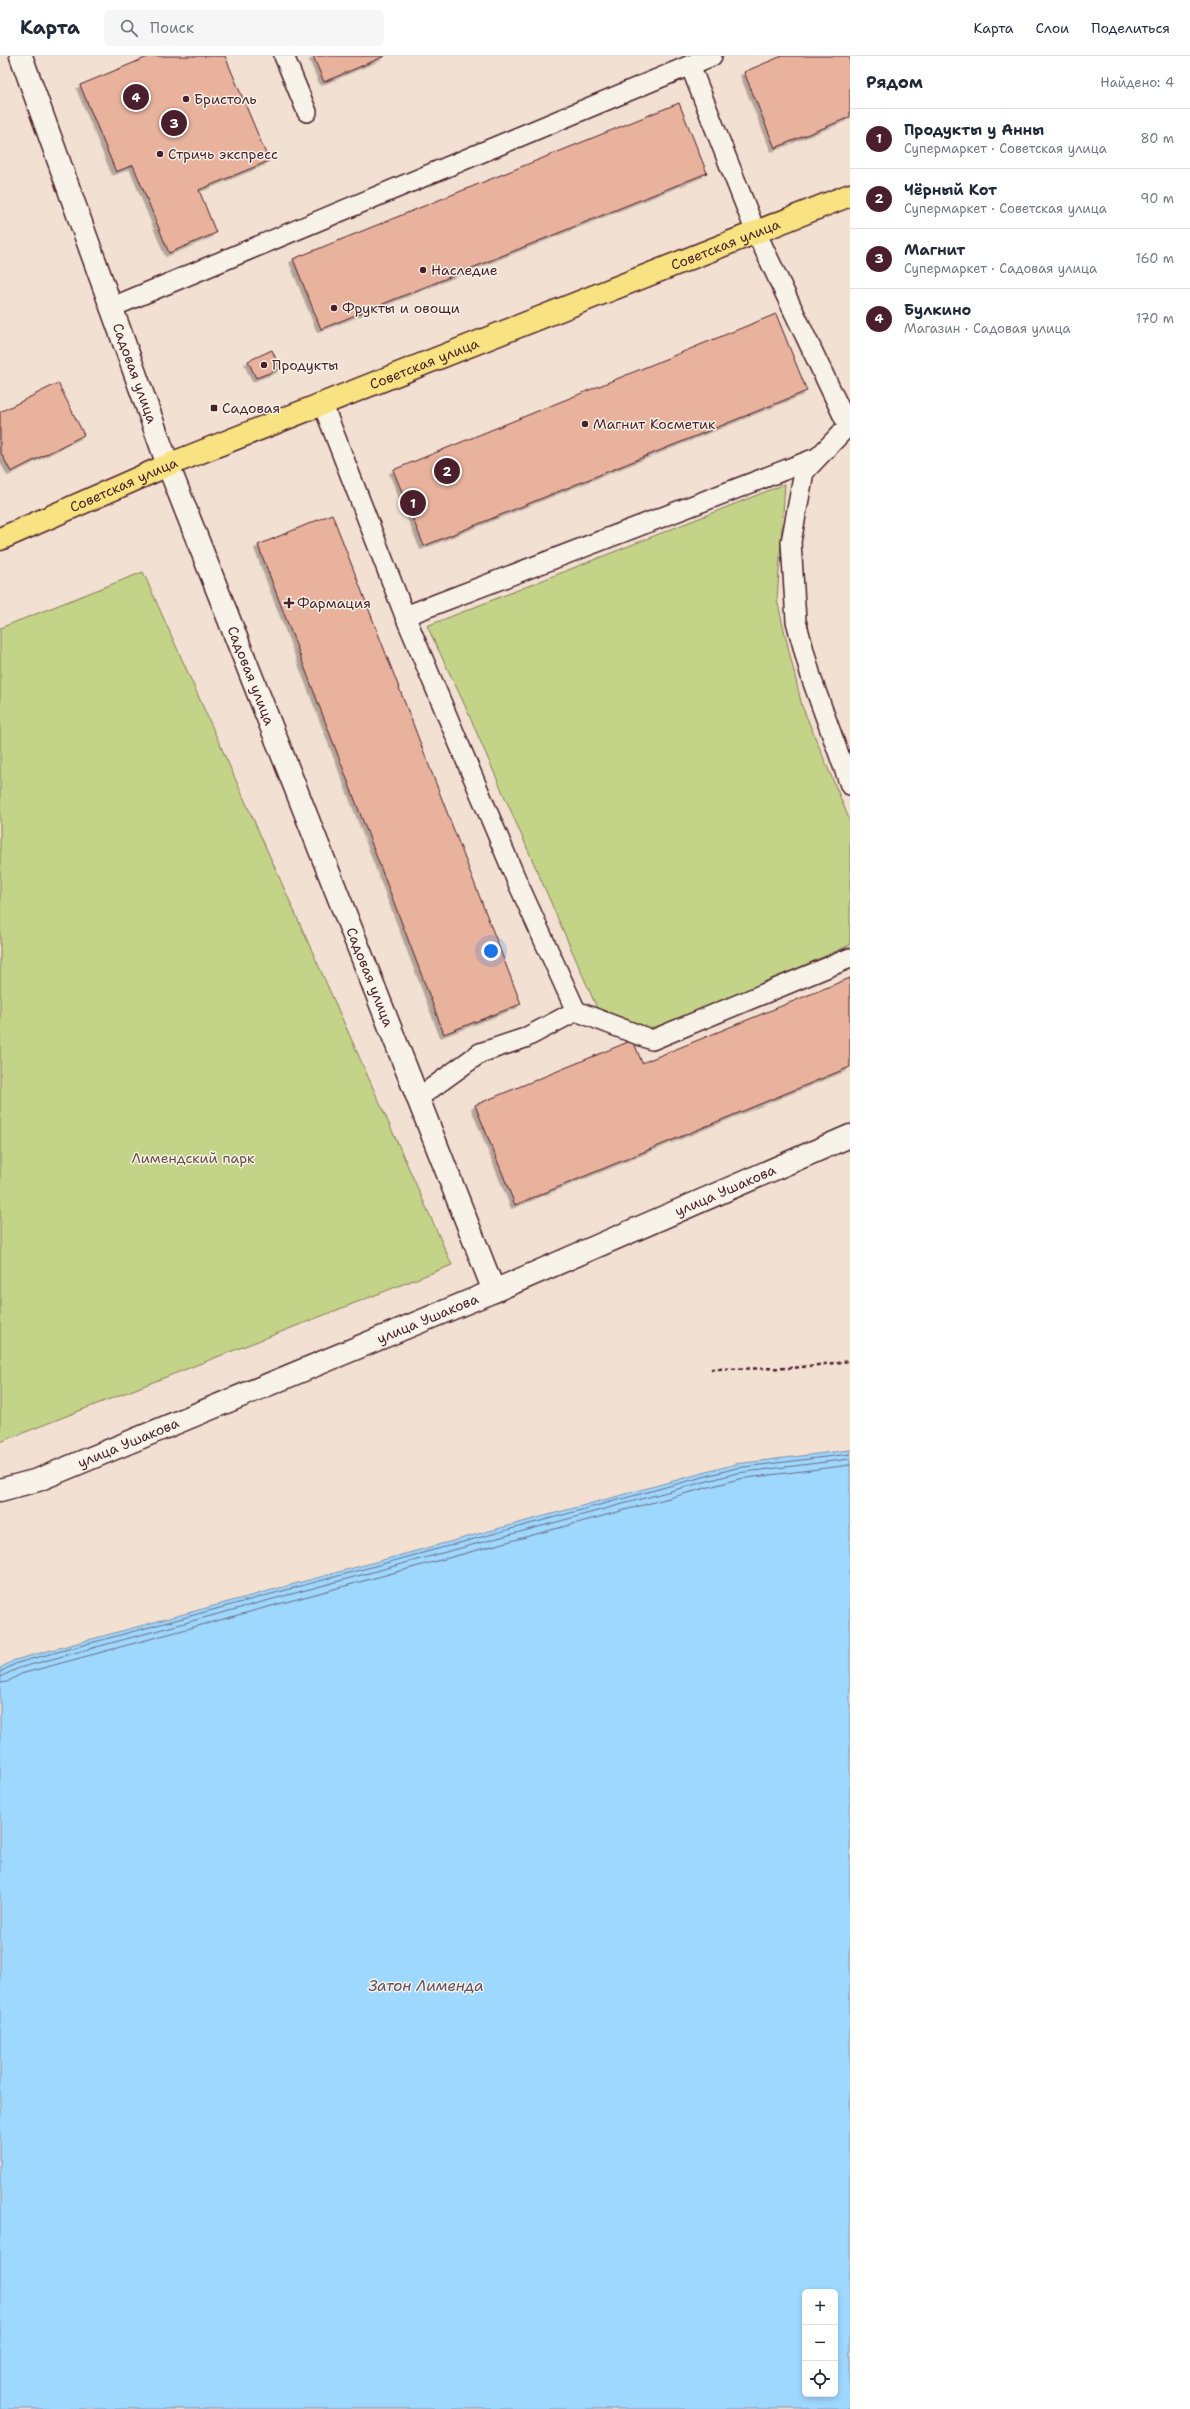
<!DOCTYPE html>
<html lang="ru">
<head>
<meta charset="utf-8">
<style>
	body { margin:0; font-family:"Shantell Sans",sans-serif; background:#f6f6f7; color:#1f2937 }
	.controls { position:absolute; right:12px; bottom:12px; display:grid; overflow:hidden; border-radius:6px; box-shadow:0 2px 6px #0003 }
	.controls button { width:36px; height:36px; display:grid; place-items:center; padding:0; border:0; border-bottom:1px solid #e0e1e3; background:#fff; color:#1f2937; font:20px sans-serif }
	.you { position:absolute; left:491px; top:895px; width:14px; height:14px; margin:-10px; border:3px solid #fff; border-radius:50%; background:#1a73e8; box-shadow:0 0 0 6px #1a73e833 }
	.badge { display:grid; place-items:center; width:26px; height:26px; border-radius:50%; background:#4a1f2b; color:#fff; font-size:13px; font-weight:700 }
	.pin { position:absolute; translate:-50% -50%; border:2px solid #fff; box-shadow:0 1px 4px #0006 }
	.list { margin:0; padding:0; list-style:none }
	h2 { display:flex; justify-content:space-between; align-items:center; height:52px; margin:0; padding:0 16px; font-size:17px }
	h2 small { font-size:13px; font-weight:400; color:#747a83 }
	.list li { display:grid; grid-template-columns:26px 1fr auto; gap:12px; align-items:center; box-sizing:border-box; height:60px; padding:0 16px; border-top:1px solid #e0e1e3 }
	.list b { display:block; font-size:15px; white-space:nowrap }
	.list p { margin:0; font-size:13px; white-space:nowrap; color:#747a83 }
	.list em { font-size:13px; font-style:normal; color:#747a83 }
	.icon { flex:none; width:22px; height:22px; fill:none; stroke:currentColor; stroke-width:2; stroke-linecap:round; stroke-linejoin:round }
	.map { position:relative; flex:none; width:850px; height:2353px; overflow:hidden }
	header { display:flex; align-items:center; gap:24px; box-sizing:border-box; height:56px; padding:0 20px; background:#fff; border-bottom:1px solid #e0e1e3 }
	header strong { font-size:19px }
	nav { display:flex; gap:22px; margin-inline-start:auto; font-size:14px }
	.search { width:280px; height:36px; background:#f6f6f7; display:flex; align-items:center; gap:10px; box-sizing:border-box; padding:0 14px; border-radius:6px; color:#747a83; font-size:15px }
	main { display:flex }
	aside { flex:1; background:#fff }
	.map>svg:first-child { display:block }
</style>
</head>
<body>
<header>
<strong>Карта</strong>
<div class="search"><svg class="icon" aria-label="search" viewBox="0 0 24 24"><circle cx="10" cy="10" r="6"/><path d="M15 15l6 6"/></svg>Поиск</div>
<nav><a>Карта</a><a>Слои</a><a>Поделиться</a></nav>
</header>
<main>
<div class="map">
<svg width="850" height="2353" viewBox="0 0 850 2353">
	<defs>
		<filter id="shadow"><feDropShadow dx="-3.5" dy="3.5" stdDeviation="0" flood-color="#0004"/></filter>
	</defs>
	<rect width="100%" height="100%" fill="#f2e0d2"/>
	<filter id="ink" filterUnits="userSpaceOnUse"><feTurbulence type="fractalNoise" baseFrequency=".025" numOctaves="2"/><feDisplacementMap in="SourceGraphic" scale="8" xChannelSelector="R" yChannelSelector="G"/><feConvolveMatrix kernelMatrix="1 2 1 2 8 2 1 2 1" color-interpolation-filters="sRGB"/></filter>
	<g filter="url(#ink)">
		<!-- green -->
		<g fill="#c3d388" stroke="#86795a">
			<path d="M 785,428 L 777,544 L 802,650 L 850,765 L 850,889 L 668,970 L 607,975 L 462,643 L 427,570 Z"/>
			<path d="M 143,516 L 452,1209 L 0,1386 L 0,572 Z"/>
		</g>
		<!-- water -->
		<path fill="#9ed8fe" stroke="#7c8eaa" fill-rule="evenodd" d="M 850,1394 L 850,2353 L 0,2353 L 0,1612 L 15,1604 L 736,1408 ZM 805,2236 L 835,2236 L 835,2338 L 805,2338 Z"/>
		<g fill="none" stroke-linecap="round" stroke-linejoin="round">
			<!-- shore -->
			<g stroke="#6c697f" stroke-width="1">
				<path d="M 0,1616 L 17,1607 L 736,1412 L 850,1398"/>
				<path d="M 0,1621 L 19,1612 L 737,1417 L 850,1403"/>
				<path d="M 0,1627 L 7,1626 L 21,1618 L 739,1423 L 850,1409"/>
			</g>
		</g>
		<!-- building -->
		<g fill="#e8b29d" stroke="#4a1f2b" filter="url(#shadow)">
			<path d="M 150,0 L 225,0 L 269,105 L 199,134 L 216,177 L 169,197 L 133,109 L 116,116 L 80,29 Z"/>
			<path d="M 313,0 L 385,0 L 324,26 Z"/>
			<path d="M 782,0 L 850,0 L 850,61 L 775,92 L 744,16 Z"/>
			<path d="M 679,47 L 707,117 L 321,273 L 293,203 Z"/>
			<path d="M 776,258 L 807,335 L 424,490 L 393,414 Z"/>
			<path d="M 272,294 L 280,313 L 256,322 L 248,305 Z"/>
			<path d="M 58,327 L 84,379 L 11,416 L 0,395 L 0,356 Z"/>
			<path d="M 332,458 L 521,948 L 444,978 L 258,489 Z"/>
			<path d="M 850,922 L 850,1011 L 515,1149 L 475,1049 L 633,984 L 642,1007 Z"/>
		</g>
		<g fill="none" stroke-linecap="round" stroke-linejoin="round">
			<defs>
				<g id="lane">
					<path d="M 284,0 L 307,56"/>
					<path d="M 690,9 L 755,174 L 848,370 L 804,416 L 791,486 L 796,565 L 812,624 L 850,729"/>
					<path d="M 110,252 L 712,0"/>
					<path d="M 323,349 L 405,560 L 516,823 L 576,955"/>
					<path d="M 405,560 L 816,402"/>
					<path d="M 418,1042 L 480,997 L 525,982 L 576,955 L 652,984 L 850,902"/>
				</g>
				<g id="street">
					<path id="s1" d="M 21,0 L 168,409 L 494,1235"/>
					<path id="s2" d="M 0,1434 L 38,1424 L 494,1235 L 850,1080"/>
				</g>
				<g id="primary">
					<path id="s3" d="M 0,483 L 168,409 L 850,139"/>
				</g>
			</defs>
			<!-- lane casing -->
			<use href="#lane" stroke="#4a1f2b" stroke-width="22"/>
			<!-- street casing -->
			<use href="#street" stroke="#4a1f2b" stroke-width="25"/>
			<!-- primary casing -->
			<use href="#primary" stroke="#4a1f2b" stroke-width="25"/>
			<!-- path -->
			<path stroke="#4a1f2b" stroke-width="2.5" stroke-dasharray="4 3" stroke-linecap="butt" d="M 711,1313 L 793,1312 L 850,1305"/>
			<!-- lane -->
			<use href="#lane" stroke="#f7f3e8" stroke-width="19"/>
			<!-- street -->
			<use href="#street" stroke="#f7f3e8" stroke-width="22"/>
			<!-- primary -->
			<use href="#primary" stroke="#f8e281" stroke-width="22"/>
		</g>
	</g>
	<!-- markers -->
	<g fill="#4a1f2b" stroke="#f7f3e8" stroke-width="1.5">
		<circle cx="186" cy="43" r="4"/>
		<circle cx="160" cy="98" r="4"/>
		<circle cx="423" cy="214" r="4"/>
		<circle cx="334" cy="252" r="4"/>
		<circle cx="264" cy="309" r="4"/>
		<rect x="210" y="348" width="8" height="8" rx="2"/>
		<circle cx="585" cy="368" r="4"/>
		<path d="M287 541h4v4h4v4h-4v4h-4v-4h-4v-4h4z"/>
	</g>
	<g text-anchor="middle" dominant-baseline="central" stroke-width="3" stroke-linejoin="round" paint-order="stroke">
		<!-- poi labels -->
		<g font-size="14" fill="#4a1f2b" stroke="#f7f3e8" text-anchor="start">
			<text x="194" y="43">Бристоль</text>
			<text x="168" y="98">Стричь экспресс</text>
			<text x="431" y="214">Наследие</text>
			<text x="342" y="252">Фрукты и овощи</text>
			<text x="272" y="309">Продукты</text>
			<text x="222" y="352">Садовая</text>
			<text x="593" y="368">Магнит Косметик</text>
			<text x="297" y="547">Фармация</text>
		</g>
		<!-- street labels -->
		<g font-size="14" fill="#4a1f2b" stroke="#f7f3e8">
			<text stroke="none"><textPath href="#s3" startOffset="783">Советская улица</textPath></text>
			<text stroke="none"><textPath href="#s3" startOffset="459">Советская улица</textPath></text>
			<text stroke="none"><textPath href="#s1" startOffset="337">Садовая улица</textPath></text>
			<text stroke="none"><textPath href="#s3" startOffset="135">Советская улица</textPath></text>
			<text stroke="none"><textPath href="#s1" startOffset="661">Садовая улица</textPath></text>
			<text stroke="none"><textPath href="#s1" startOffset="985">Садовая улица</textPath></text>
			<text stroke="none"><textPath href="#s2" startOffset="785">улица Ушакова</textPath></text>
			<text stroke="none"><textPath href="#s2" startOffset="461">улица Ушакова</textPath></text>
			<text stroke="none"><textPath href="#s2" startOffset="137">улица Ушакова</textPath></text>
		</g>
		<!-- park labels -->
		<g font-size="14" fill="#684c42" stroke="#f7f3e8">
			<text x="193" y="1102">Лимендский парк</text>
		</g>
		<!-- water labels -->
		<g font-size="15" font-style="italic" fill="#5f4d60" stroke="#f7f3e8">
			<text x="426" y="1930">Затон Лименда</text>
		</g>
	</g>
</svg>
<div class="controls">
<button>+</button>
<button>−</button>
<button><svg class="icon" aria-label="locate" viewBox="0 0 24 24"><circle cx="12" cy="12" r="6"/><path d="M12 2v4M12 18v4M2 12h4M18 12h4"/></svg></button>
</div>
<div class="you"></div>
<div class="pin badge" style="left:413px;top:447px">1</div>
<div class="pin badge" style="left:447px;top:415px">2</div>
<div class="pin badge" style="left:174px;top:67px">3</div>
<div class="pin badge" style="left:136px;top:41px">4</div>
</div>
<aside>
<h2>Рядом<small>Найдено: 4</small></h2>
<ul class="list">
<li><span class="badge">1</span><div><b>Продукты у Анны</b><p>Супермаркет · Советская улица</p></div><em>80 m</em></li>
<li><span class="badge">2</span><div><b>Чёрный Кот</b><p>Супермаркет · Советская улица</p></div><em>90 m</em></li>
<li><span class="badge">3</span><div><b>Магнит</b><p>Супермаркет · Садовая улица</p></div><em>160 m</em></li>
<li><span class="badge">4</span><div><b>Булкино</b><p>Магазин · Садовая улица</p></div><em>170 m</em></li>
</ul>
</aside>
</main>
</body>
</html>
